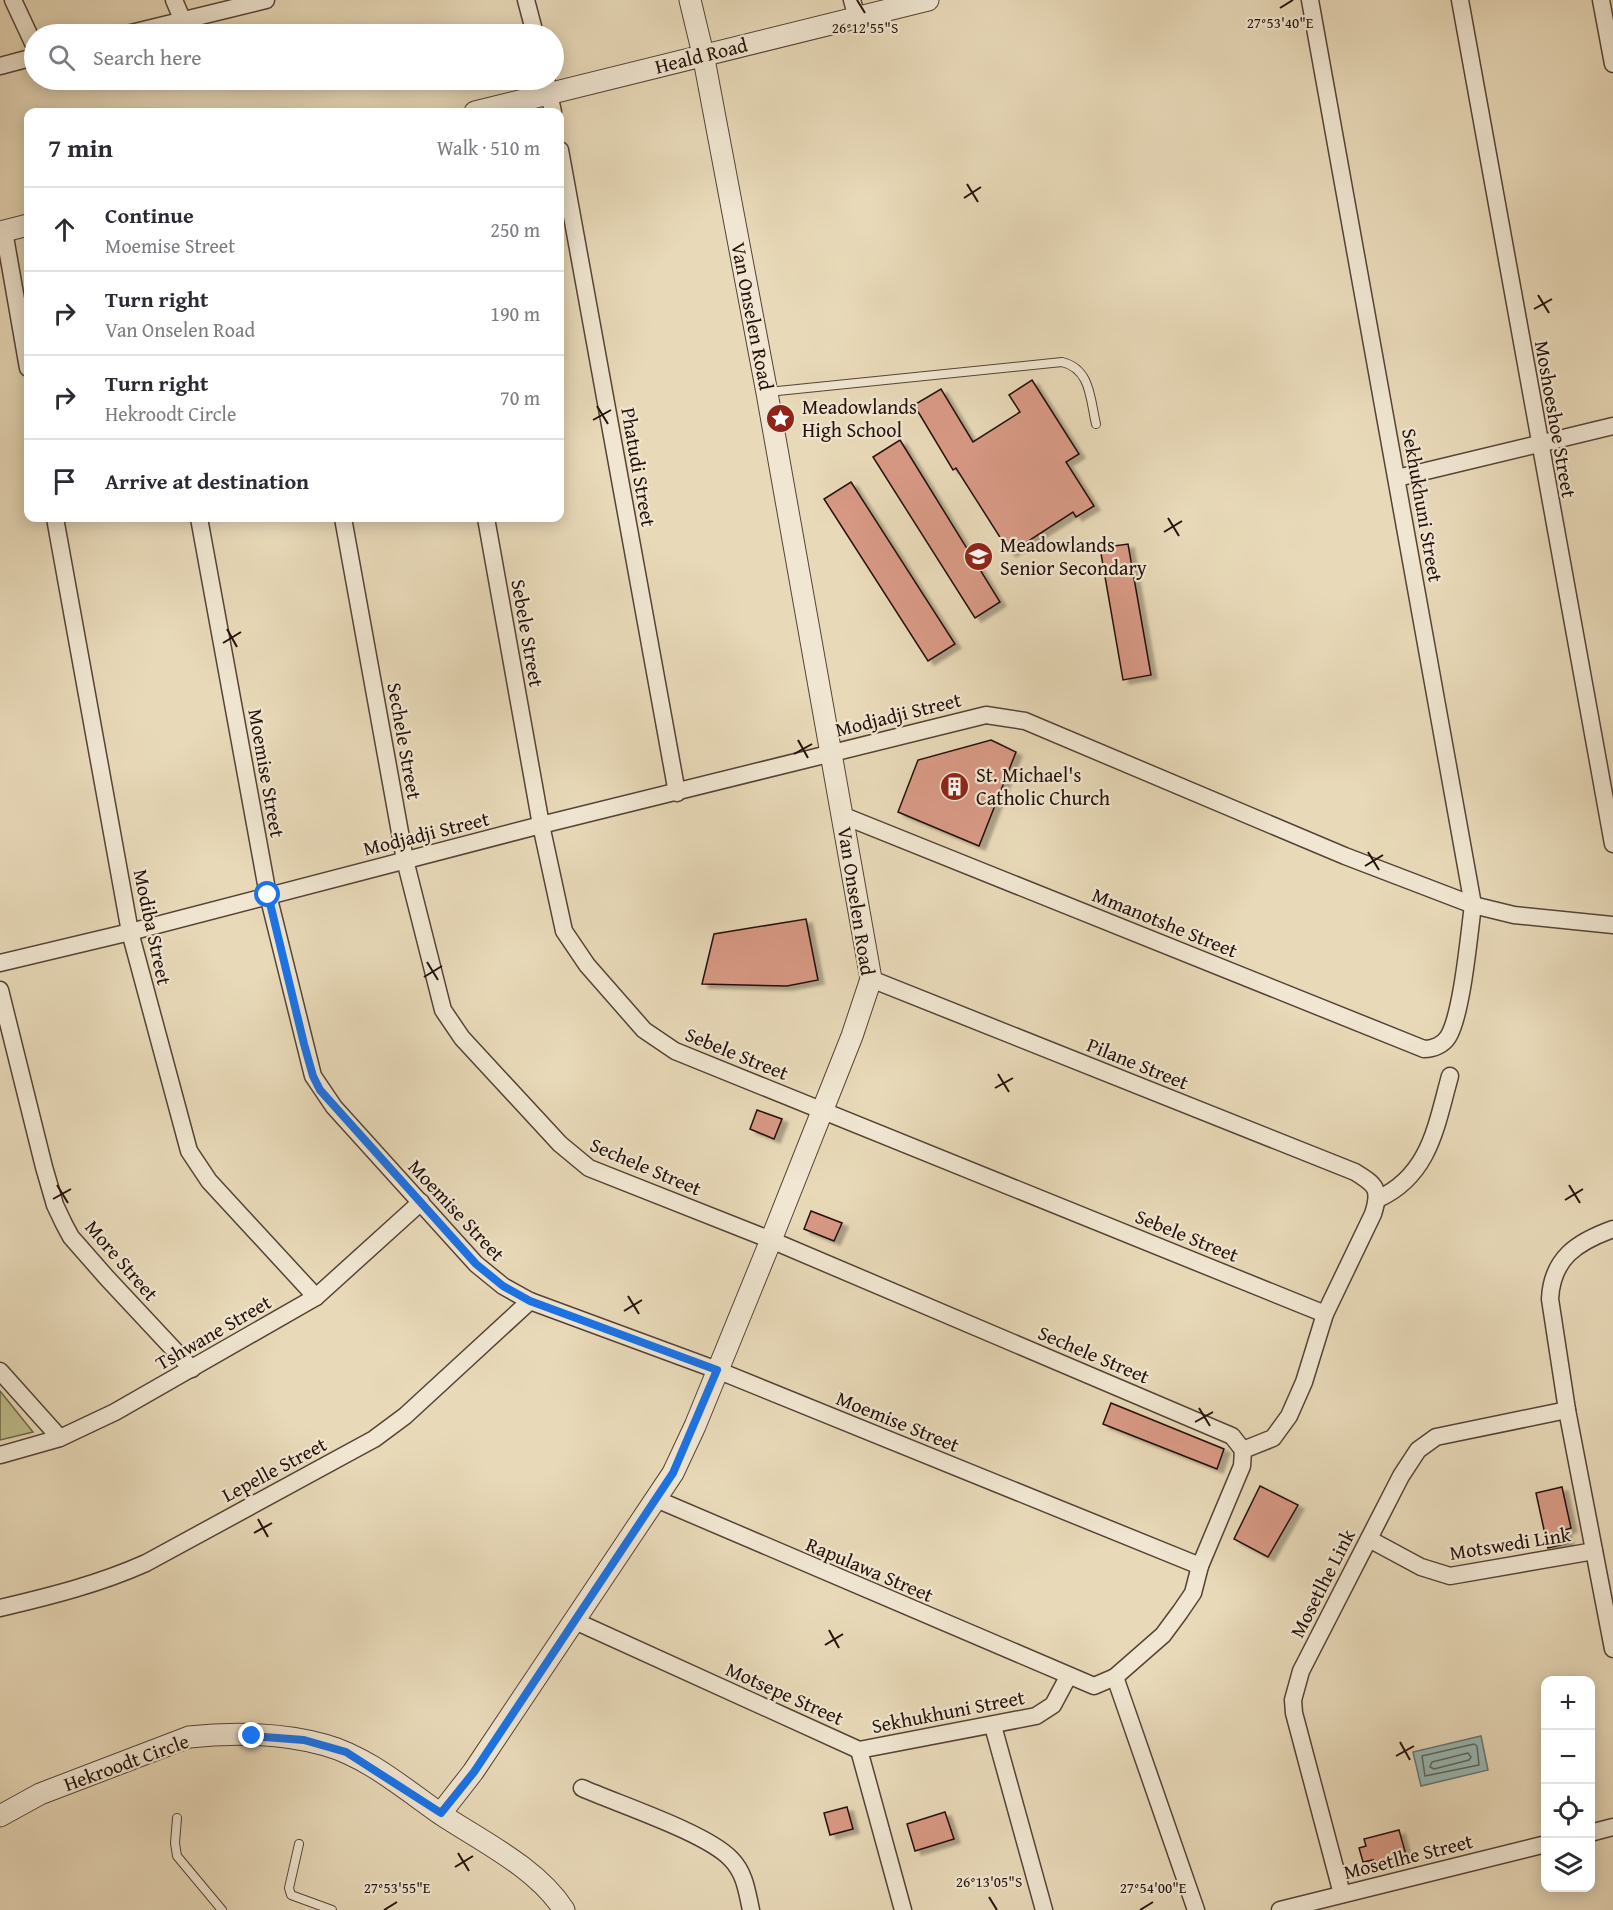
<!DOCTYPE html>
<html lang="en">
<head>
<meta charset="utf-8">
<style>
	body { margin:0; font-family:"Gentium Book Plus",serif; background:#f7f7f7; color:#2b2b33 }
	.controls { position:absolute; right:18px; bottom:18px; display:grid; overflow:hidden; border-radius:12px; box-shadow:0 3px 15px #0003 }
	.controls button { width:54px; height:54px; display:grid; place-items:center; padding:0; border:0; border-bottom:2px solid #e1e1e2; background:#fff; color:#2b2b33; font:30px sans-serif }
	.stop { position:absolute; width:18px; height:18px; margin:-14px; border:4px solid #1a73e8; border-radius:50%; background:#fff }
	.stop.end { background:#1a73e8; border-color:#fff; box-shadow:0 2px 6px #0008 }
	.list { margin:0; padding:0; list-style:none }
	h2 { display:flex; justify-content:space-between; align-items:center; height:78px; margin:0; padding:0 24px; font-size:26px }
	h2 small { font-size:20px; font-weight:400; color:#7c7c81 }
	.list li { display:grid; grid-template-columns:39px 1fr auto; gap:18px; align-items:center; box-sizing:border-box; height:84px; padding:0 24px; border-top:2px solid #e1e1e2 }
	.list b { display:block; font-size:22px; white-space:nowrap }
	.list p { margin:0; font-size:20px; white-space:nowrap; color:#7c7c81 }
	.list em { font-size:20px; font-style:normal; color:#7c7c81 }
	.icon { flex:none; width:33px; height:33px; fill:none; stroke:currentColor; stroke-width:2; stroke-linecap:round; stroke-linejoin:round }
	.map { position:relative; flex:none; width:1613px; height:1910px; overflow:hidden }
	.search { position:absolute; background:#fff; box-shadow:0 3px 15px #0003; left:24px; top:24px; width:540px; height:66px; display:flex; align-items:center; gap:15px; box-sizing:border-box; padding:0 21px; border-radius:33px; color:#7c7c81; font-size:22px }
	.panel { position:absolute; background:#fff; box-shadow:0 3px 15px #0003; left:24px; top:108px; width:540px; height:414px; border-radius:12px }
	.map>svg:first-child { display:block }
</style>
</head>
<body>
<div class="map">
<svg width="1613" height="1910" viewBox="0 0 1613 1910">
	<defs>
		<filter id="shadow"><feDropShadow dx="6" dy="4" stdDeviation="1.5" flood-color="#0004"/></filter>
	</defs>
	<rect width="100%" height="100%" fill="#e8d9b8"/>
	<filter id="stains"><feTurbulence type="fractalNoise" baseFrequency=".00333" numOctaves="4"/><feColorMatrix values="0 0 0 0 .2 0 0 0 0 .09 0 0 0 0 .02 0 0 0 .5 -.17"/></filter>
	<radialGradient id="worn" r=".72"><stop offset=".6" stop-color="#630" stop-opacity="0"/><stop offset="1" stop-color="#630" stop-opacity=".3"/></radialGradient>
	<!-- green -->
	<path fill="#bdbd8a" stroke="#71674a" stroke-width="1.5" d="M 0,1391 L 33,1432 L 0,1440 Z"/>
	<!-- water -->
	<path fill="#98b9b4" stroke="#6a7670" stroke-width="1.5" d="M 1481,1736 L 1488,1770 L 1421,1786 L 1413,1752 Z"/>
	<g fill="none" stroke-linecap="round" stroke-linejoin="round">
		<!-- shore -->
		<g stroke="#5e655f" stroke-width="1.5">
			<path d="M 1474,1744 L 1477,1746 L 1479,1765 L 1425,1776 L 1422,1756 Z"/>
			<path d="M 1468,1753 L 1471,1757 L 1469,1760 L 1434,1769 L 1430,1767 L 1432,1762 Z"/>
		</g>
	</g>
	<!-- building -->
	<g fill="#d89985" stroke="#25110a" stroke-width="1.5" filter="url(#shadow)">
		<path d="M 1032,380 L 1079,454 L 1066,462 L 1094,506 L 1076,517 L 1073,512 L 1010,553 L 956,468 L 953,470 L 914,405 L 941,389 L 973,442 L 1020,412 L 1009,395 Z"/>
		<path d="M 900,440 L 1000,602 L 975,618 L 873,457 Z"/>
		<path d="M 851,482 L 955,644 L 928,661 L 824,499 Z"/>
		<path d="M 1128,544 L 1151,675 L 1123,680 L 1100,548 Z"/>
		<path d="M 991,740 L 1016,752 L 979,846 L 898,812 L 918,760 Z"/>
		<path d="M 806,919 L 818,980 L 787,986 L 702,984 L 714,934 Z"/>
		<path d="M 757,1110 L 782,1119 L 774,1139 L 750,1129 Z"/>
		<path d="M 811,1211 L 842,1223 L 834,1241 L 804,1229 Z"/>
		<path d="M 1111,1403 L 1224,1449 L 1217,1469 L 1103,1424 Z"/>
		<path d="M 1260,1486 L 1298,1505 L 1268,1557 L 1234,1539 Z"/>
		<path d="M 1562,1487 L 1571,1528 L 1565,1530 L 1568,1543 L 1548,1548 L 1536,1493 Z"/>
		<path d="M 847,1807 L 853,1829 L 830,1835 L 824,1813 Z"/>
		<path d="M 945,1812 L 954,1839 L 915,1851 L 907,1824 Z"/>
		<path d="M 1399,1830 L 1406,1855 L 1374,1864 L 1373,1860 L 1363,1862 L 1359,1848 L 1366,1846 L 1364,1839 Z"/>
	</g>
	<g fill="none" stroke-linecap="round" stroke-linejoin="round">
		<defs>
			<g id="service">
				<path d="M 768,392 L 1062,362 C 1091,369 1090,399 1096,424"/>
				<path d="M 177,1818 L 175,1843 L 177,1856 L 222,1910"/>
				<path d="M 299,1844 L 289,1888 L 291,1895 L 332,1910"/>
			</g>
			<g id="minor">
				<path d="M 13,0 L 34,45"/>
				<path d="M 174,0 L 183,21"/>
				<path d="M 526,0 L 535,34"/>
				<path d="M 852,0 L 857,18"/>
				<path d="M 1460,0 L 1613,844"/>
				<path d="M 1601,0 L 1613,64"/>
				<path d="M 127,34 L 266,0"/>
				<path d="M 0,66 L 34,57"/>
				<path d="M 546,80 L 553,112"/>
				<path d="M 560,150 L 677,793"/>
				<path d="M 4,231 L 28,368"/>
				<path d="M 1397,478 L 1613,426"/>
				<path d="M 55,518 L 130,932 L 189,1151 L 209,1181 L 316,1297"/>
				<path d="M 199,518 L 268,895 L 313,1076 L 334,1107 L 476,1264 L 503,1286 L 530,1301 L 717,1370 L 1200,1566"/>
				<path d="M 343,518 L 405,860 L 443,1010 L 462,1038 L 560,1144 L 589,1168 L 771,1240 L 1232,1436 L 1243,1450"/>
				<path d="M 486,518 L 541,825 L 564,931 L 587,965 L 644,1030 L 675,1051 L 1325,1314"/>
				<path d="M 844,816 L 1424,1049 C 1433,1049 1443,1045 1448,1037 C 1462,1015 1469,935 1473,905 L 1310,0"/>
				<path d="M 0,963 L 130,932 L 541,825 L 986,715 L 1025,721 L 1345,856 L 1473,905 L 1514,915 L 1613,925"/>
				<path d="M 871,979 L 1355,1172 C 1376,1185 1381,1189 1373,1214 L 1325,1314 L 1304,1382 L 1289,1416 L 1273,1438 L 1243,1450"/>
				<path d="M 0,990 L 44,1167 L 55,1205 L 64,1224 L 71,1237 L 107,1278 L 192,1369"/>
				<path d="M 1378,1199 C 1430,1175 1436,1126 1450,1076"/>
				<path d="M 1613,1229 C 1577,1242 1552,1258 1550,1299 L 1567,1410 L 1613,1649"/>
				<path d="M 0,1371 L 60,1438"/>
				<path d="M 0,1455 L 60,1438 L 115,1412 L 316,1297 L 421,1202"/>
				<path d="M 656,1499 L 1094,1686 L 1115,1677 L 1163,1635 L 1180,1612 L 1193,1593 L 1200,1566 L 1242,1466 L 1243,1450"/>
				<path d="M 1369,1539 L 1421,1567 L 1450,1576 L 1594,1551"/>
				<path d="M 0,1608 C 51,1596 99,1584 146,1563 L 374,1439 L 405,1416 L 530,1301"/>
				<path d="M 575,1621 L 859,1750"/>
				<path d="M 1115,1677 L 1196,1910"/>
				<path d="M 993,1726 L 1044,1910"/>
				<path d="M 859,1750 L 1036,1716 L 1053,1705 L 1068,1677"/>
				<path d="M 859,1750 L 903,1910"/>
				<path d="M 582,1788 C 618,1804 707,1833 731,1859 C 745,1873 747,1892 751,1910"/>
				<path d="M 1590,1833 L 1613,1827"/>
				<path d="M 1342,1894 L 1294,1713 L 1293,1700 L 1301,1671 L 1401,1476 L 1418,1450 L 1436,1437 L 1567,1410"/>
				<path d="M 1280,1910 L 1546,1844"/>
			</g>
			<g id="tertiary">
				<path d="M 475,112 L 928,0"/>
				<path d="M 0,232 L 28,225"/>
				<path d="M 441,1813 L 473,1772 L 673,1473 L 695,1426 L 771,1240 L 852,1036 L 871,979 L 767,393 L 703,54 L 690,0"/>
				<path d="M 0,1816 L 40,1794 L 189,1737 C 232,1732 283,1733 325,1745 C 368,1757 406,1790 442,1815 C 483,1842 537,1868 564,1910"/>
			</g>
		</defs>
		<!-- service casing -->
		<use href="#service" stroke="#564336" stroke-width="10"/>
		<!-- minor casing -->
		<use href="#minor" stroke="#564336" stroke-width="19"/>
		<!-- tertiary casing -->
		<use href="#tertiary" stroke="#564336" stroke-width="23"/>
		<!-- service -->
		<use href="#service" stroke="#f0e6d1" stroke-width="8"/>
		<!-- minor -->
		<use href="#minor" stroke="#f0e6d1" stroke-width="16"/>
		<!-- tertiary -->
		<use href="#tertiary" stroke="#f0e6d1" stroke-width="21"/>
	</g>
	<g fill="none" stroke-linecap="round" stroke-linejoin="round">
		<!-- route -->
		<path stroke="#1a73e8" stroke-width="8" d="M 252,1736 L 304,1740 L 346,1752 L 441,1813 L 474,1772 L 673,1473 L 717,1370 L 530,1301 L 503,1286 L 476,1264 L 320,1090 L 313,1076 L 304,1044 L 268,895"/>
	</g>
	<!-- ticks -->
	<path fill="none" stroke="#25110a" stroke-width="2" d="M 857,0 L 865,13M 1280,8 L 1293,0M 967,184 L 978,202M 964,198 L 981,187M 1538,295 L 1549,313M 1534,309 L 1552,299M 597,406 L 608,424M 593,420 L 611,410M 1168,518 L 1179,536M 1164,532 L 1182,521M 227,629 L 237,647M 223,643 L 241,632M 798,740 L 808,758M 794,754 L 812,744M 1368,852 L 1379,870M 1365,866 L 1383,855M 427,962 L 438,980M 424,977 L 442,966M 998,1074 L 1009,1092M 995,1088 L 1013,1078M 57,1185 L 68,1203M 1569,1185 L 1580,1203M 53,1199 L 71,1189M 1565,1200 L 1583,1189M 628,1296 L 639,1314M 624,1311 L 642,1300M 1199,1408 L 1210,1426M 1195,1422 L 1213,1412M 258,1519 L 268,1537M 254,1533 L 272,1523M 829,1630 L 839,1648M 825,1645 L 843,1634M 1400,1742 L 1410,1760M 1396,1756 L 1414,1746M 458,1853 L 469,1871M 455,1867 L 473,1856M 989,1897 L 997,1910M 384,1910 L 397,1902M 1140,1910 L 1153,1902"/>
	<!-- icons -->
	<defs>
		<symbol id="sight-disc" viewBox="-11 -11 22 22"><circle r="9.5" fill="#8f2418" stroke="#f0e6d1"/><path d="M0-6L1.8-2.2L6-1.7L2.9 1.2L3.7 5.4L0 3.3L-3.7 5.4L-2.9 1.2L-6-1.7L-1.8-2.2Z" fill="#fff"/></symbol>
		<symbol id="school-disc" viewBox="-11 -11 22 22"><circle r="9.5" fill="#8f2418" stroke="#f0e6d1"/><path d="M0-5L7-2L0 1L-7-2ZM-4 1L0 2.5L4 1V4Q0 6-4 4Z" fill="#fff"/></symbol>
		<symbol id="building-disc" viewBox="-11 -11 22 22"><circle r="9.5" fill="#8f2418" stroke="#f0e6d1"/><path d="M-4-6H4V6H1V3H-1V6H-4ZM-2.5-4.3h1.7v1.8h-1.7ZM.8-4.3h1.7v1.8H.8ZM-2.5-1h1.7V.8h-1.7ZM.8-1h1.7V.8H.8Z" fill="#fff"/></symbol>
	</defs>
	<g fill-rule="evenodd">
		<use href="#sight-disc" x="764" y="402" width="33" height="33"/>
		<use href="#school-disc" x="962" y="540" width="33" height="33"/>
		<use href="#building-disc" x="938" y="770" width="33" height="33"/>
	</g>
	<g text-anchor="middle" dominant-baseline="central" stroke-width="4.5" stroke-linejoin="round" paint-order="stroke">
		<!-- street labels -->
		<g font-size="20" fill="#25110a" stroke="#f0e6d1">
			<text transform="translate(701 55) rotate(-14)">Heald Road</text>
			<text transform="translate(753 316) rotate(79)">Van Onselen Road</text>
			<text transform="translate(1556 419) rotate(80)">Moshoeshoe Street</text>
			<text transform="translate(639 467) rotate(80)">Phatudi Street</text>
			<text transform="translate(1423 505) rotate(80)">Sekhukhuni Street</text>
			<text transform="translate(528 633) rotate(80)">Sebele Street</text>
			<text transform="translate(898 714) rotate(-14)">Modjadji Street</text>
			<text transform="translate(405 741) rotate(80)">Sechele Street</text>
			<text transform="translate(267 773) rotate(80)">Moemise Street</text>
			<text transform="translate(426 833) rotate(-14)">Modjadji Street</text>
			<text transform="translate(857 901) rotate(81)">Van Onselen Road</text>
			<text transform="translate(1165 922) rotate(22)">Mmanotshe Street</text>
			<text transform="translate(153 927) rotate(78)">Modiba Street</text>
			<text transform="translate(737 1053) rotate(22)">Sebele Street</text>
			<text transform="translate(1138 1063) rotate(22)">Pilane Street</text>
			<text transform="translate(646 1166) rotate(23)">Sechele Street</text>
			<text transform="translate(457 1210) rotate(47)">Moemise Street</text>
			<text transform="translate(1187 1235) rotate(22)">Sebele Street</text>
			<text transform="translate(122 1260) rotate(49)">More Street</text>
			<text transform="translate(213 1332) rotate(-30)">Tshwane Street</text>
			<text transform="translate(1094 1354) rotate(23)">Sechele Street</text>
			<text transform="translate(898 1421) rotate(22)">Moemise Street</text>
			<text transform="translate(274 1469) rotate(-28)">Lepelle Street</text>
			<text transform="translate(1510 1543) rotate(-9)">Motswedi Link</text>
			<text transform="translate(870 1569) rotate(23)">Rapulawa Street</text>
			<text transform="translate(1322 1583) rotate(-63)">Mosetlhe Link</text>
			<text transform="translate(785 1693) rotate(24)">Motsepe Street</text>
			<text transform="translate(948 1711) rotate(-11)">Sekhukhuni Street</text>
			<text transform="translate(126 1762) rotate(-20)">Hekroodt Circle</text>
			<text transform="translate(1408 1856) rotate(-14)">Mosetlhe Street</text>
		</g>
		<!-- poi labels -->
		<g font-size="20" fill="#25110a" stroke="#f0e6d1" text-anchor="start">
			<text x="802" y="406">Meadowlands<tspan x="802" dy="23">High School</tspan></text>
			<text x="1000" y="544">Meadowlands<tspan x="1000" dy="23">Senior Secondary</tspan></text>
			<text x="976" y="774">St. Michael's<tspan x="976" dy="23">Catholic Church</tspan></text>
		</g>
	</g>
	<g font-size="15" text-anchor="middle" fill="#25110a" stroke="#f0e6d1" stroke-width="4.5" stroke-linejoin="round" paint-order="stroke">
		<text x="1280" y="28">27°53'40"E</text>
		<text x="865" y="33">26°12'55"S</text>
		<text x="989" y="1887">26°13'05"S</text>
		<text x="397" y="1893">27°53'55"E</text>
		<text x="1153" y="1893">27°54'00"E</text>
	</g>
	<rect width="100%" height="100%" filter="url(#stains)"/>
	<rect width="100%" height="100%" fill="url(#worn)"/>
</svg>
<div class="controls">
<button>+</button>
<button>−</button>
<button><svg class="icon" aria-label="locate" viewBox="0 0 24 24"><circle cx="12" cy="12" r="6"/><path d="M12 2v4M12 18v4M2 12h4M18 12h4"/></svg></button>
<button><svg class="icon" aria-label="layers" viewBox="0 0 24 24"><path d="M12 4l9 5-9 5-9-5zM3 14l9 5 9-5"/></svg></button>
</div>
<div class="stop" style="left:268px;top:895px"></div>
<div class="stop end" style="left:252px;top:1736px"></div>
<div class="search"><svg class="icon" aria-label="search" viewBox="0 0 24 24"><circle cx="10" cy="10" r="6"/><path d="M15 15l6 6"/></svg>Search here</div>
<section class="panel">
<h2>7 min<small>Walk · 510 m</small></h2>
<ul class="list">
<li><svg class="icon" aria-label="ahead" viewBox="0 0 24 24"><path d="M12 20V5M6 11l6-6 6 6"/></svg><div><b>Continue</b><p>Moemise Street</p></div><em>250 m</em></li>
<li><svg class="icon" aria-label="right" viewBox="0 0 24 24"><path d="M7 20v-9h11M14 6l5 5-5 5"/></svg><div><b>Turn right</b><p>Van Onselen Road</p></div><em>190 m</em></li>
<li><svg class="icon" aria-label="right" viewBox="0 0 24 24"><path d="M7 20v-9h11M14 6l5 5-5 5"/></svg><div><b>Turn right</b><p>Hekroodt Circle</p></div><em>70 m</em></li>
<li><svg class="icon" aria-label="arrive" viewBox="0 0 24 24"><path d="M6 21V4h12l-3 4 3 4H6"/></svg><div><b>Arrive at destination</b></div></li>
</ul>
</section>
</div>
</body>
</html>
